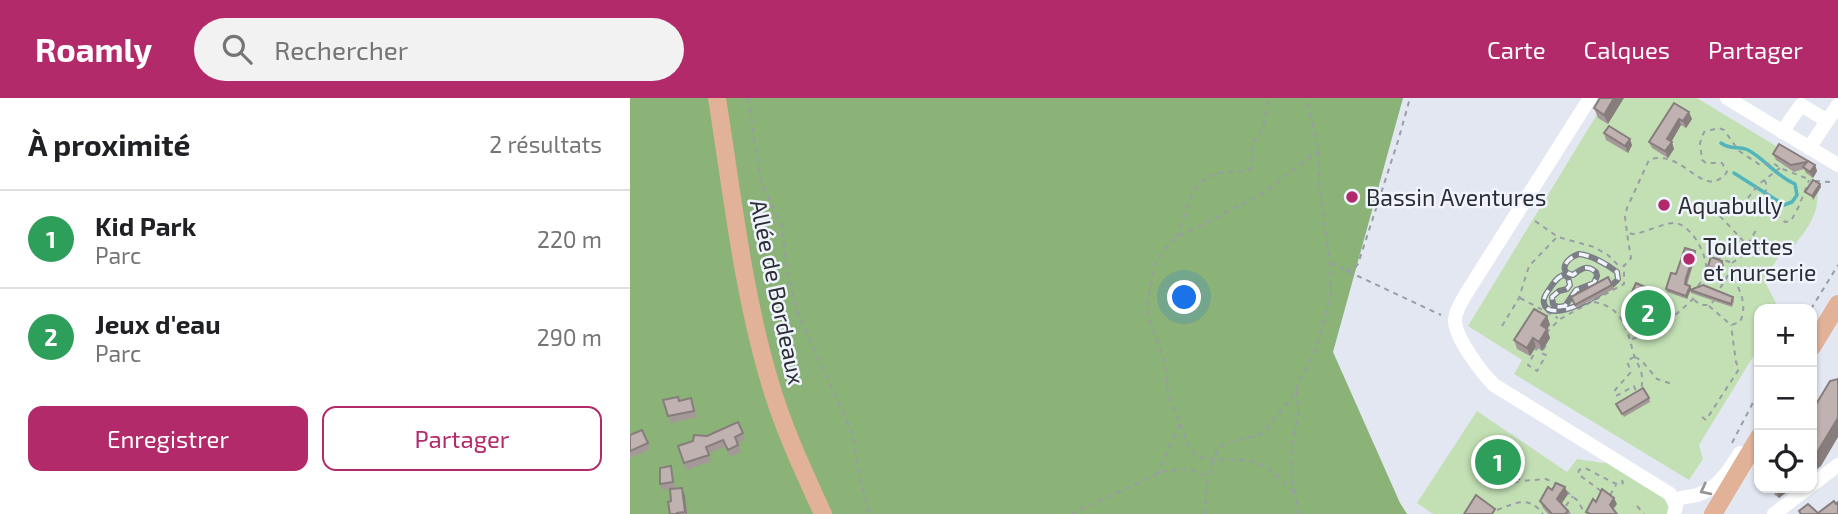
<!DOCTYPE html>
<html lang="fr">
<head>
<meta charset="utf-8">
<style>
	body { margin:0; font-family:"Exo 2",sans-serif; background:#f2f2f2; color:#202124 }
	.controls { position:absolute; right:21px; bottom:21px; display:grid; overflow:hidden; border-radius:14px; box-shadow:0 2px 5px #0004 }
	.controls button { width:63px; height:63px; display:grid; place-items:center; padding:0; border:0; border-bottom:2px solid #e0e0e0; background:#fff; color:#202124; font:35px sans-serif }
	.you { position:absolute; left:555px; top:200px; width:24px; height:24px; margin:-18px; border:5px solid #fff; border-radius:50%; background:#1a73e8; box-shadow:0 0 0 10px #1a73e833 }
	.badge { display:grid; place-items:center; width:46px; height:46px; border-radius:50%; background:#b32a6b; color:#fff; font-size:23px; font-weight:700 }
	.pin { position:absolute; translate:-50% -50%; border:4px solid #fff; box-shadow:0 2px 7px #0006 }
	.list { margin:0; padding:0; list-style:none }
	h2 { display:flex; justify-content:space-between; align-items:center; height:91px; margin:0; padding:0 28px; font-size:30px }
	h2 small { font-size:23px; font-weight:400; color:#757577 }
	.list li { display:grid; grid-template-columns:46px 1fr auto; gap:21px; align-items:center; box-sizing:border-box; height:98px; padding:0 28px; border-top:2px solid #e0e0e0 }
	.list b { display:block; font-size:26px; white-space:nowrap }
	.list p { margin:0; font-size:23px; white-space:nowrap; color:#757577 }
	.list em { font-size:23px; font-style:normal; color:#757577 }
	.actions { display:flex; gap:14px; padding:21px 28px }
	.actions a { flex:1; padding:16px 0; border:2px solid #b32a6b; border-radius:14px; text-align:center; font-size:24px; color:#b32a6b }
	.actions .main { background:#b32a6b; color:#fff }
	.icon { flex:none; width:38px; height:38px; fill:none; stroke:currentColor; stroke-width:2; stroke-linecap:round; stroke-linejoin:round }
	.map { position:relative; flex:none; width:1208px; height:416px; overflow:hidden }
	header { display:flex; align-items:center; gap:42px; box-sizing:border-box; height:98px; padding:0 35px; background:#b32a6b; color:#fff }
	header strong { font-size:33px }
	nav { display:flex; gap:38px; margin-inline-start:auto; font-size:24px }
	.search { width:490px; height:63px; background:#f2f2f2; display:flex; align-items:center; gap:18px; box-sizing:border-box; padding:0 24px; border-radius:38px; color:#757577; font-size:26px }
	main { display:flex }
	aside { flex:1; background:#fff }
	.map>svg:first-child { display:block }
</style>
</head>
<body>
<header>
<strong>Roamly</strong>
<div class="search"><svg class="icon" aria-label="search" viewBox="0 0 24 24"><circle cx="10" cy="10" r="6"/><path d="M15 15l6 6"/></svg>Rechercher</div>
<nav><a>Carte</a><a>Calques</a><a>Partager</a></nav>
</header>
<main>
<aside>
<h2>À proximité<small>2 résultats</small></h2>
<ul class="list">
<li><span class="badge" style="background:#2e9e5b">1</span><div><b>Kid Park</b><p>Parc</p></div><em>220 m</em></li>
<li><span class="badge" style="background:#2e9e5b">2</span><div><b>Jeux d'eau</b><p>Parc</p></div><em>290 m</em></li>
</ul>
<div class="actions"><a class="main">Enregistrer</a><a>Partager</a></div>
</aside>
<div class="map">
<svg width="1208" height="416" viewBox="0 0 1208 416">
	<rect width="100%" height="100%" fill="#e2e7f1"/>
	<!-- green -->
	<g fill="#c3e0b5">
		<path d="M 977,0 L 1067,0 L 1187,73 L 1183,78 L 1185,86 L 1191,89 C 1186,97 1188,103 1186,111 C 1181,128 1168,142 1159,155 L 1151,155 L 1134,182 L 1147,207 L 1145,211 L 1129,211 L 1129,249 L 1069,347 L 1073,361 L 1059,382 L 884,276 L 892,262 L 838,228 Z"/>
		<path d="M 847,313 L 937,374 L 947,361 L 973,365 L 979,362 L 1036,400 L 1040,408 L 1038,416 L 803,416 L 787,405 Z"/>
	</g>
	<!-- forest -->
	<path fill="#8bb277" d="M 0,0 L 773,0 L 703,254 L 770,405 L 777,416 L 0,416 Z"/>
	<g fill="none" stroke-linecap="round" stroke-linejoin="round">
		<!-- stream -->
		<path stroke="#51b5bb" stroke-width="3.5" d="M 1091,45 C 1100,52 1108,48 1118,52 C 1135,61 1146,78 1165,86 L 1167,97 L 1162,104 L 1154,107 L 1104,75"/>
		<!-- path -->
		<g stroke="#999da5" stroke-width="2" stroke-dasharray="5 5" stroke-linecap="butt">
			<path d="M 118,0 L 131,83 L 152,128 L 157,175 L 167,212 L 223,337 L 229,377 L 240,416"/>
			<path d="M 1134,82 L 1136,85 L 1136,109 L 1155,124 L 1161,123 L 1169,108 L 1179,82"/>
			<path d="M 1185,83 L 1200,84"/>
			<path d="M 905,123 L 928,139 L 964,149 L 978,157 L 987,166 L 994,168 L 1001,160 L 997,136"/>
			<path d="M 547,139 C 558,110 559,78 596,74 C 605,73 614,76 622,69 L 622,45 C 635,34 636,17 638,0"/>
			<path d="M 1118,146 L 1128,129"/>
			<path d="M 1076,158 L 1089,160 L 1102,165 L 1100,174 L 1087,195"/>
			<path d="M 700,165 L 811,217"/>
			<path d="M 1102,165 L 1116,155 L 1117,147 L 1088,116 L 1088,109 L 1093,106 L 1111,109 L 1129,86 L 1150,70"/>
			<path d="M 716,173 L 724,171 L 728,166 L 768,43 L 780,0"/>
			<path d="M 1068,188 C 1071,184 1075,178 1076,173 C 1078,158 1062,127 1045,125 C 1035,124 1015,135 1003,136 L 997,135 L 995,119 L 997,110 L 1019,62 C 1054,49 1073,105 1097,74 L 1092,65 L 1076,65 L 1072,62 L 1070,45 L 1074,34 L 1089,30 L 1094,32 L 1109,53 L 1130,67 L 1143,65 L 1150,70 L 1181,82"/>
			<path d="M 890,200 L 928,220"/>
			<path d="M 1064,202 L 1071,207 L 1078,207 L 1084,203"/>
			<path d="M 964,204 C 992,209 997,230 1003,254 C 1008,270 1015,273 1011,292"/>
			<path d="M 1079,208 L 1101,227 L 1110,224 C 1118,206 1110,191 1100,175"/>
			<path d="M 1181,211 L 1208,167"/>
			<path d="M 872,228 L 889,200 L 899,168 L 927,139"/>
			<path d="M 916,235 L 930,221 L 994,186 L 994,168"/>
			<path d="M 1002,241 C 1027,233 1044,219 1063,201 L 1065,197"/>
			<path d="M 908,248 L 898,267 L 907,273 L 916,257 L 911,255 L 916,247"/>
			<path d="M 1004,259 L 997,263 L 1001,274 L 985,292 L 986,298 L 1004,288 L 1007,296"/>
			<path d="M 1005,259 L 1012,263 L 1027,281 L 1042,286"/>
			<path d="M 666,293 L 669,314 L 662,347 L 661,375 L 669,416"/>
			<path d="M 1072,319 L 1076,322 L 1109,271 L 1106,264 L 1101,227"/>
			<path d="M 550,326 L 557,345 L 567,359 C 618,367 623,349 663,394"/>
			<path d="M 1102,345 L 1129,293"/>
			<path d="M 857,352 L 873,370 L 892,383 L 916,381 L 926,386"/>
			<path d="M 856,373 L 872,370"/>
			<path d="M 527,377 L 550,325 L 538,296 L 535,264 L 518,218 L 517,206 L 525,166 L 535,151 L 546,140 L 630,97 L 688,53"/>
			<path d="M 874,387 L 891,383"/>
			<path d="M 936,393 L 948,403 L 955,416"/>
			<path d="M 971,393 L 948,376 L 949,372 L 955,370 L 988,387 L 993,385 L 992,382"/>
			<path d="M 980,397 L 986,387"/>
			<path d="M 1007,408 L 1014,416"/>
			<path d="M 867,412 C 886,405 899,397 913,416"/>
			<path d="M 441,416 L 534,373 L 559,371 L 578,379"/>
			<path d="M 575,416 L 576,390 L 587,352 L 592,347 L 631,336 L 661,301 L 686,250 L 701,195 L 700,165 L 689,86 L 689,53 L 676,0"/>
			<path d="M 940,416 L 935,409 L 943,398"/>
		</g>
		<!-- minor -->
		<g stroke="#fff" stroke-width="14">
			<path d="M 960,0 L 839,191 C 834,200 826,210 825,221 C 824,239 852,275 864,287 L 1040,396 L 1046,408 L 1044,416"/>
			<path d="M 1097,0 L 1208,67"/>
			<path d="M 1152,34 L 1171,7 L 1196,22"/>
			<path d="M 1179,50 L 1208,7"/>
			<path d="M 1182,387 L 1208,367"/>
			<path d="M 1045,402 C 1052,399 1059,399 1067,397 C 1087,391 1099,373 1110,355"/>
			<path d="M 1144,416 L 1178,390"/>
		</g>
		<!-- major -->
		<g stroke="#e1b198" stroke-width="18">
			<path d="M 87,0 C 102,94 113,197 141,288 C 154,332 174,374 193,416"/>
			<path d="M 1182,249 L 1208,206"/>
			<path d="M 1083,416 L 1129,339"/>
		</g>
		<defs>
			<path id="rail" d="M 949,156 C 961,157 978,167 987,174 L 988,181 C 980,192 926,225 915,208 C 912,203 915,197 918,193 C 923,186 926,180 933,177 L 938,179 L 940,187 L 937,191 L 929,193 L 922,199 L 923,206 L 927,209 L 935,208 L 946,192 L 964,185 L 967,178 L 966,174 C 956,166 951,171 943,177 C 926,173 938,159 949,156 Z"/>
		</defs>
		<!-- rail casing -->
		<use href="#rail" stroke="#7b7e85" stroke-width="6"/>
		<!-- rail -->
		<use href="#rail" stroke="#eff4ff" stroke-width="3.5" stroke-dasharray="10" stroke-linecap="butt"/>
	</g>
	<!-- wall -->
	<g fill="#a49998">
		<path d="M 970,0 L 978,26 L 968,20 L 964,10 Z"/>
		<path d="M 1044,5 L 1062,21 L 1056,30 L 1051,27 L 1041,44 L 1044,51 L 1038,60 L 1022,50 L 1019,44 Z"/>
		<path d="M 974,35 L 1002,47 L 998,55 L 976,42 Z"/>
		<path d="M 1143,56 L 1185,67 L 1187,73 L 1183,80 L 1176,75 L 1174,71 L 1164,74 L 1146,62 Z"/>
		<path d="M 1065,153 L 1066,157 L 1057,187 L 1060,188 L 1061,191 L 1103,199 L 1104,203 L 1102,209 L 1061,195 L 1060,192 L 1057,201 L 1037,194 L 1036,191 Z"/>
		<path d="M 1094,167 L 1091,176 L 1079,172 L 1078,168 Z"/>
		<path d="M 982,187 L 984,191 L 946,210 L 941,199 Z"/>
		<path d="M 1002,194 L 1023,197 L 1019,206 L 1005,200 Z"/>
		<path d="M 917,218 L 920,227 L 917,231 L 920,240 L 912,253 L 906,249 L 900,258 L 887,251 L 884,242 Z"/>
		<path d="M 1019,300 L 1020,304 L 994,319 L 986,306 Z"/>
		<path d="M 50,303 L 64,307 L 67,319 L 40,325 L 38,318 Z"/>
		<path d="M 108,324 L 115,342 L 108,345 L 111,354 L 100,359 L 96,348 L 78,356 L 81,363 L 56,372 L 48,348 L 77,338 Z"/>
		<path d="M 0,337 L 18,345 L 20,351 L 0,360 Z"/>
		<path d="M 43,375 L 45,391 L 55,398 L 57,416 L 40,416 L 41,403 L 40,391 L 33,392 L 30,386 Z"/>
		<path d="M 1142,390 L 1162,390 L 1149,400 L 1145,397 Z"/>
		<path d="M 922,392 L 938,396 L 931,406 L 939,416 L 918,416 L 913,410 L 910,403 Z"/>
	</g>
	<!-- shaded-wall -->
	<g fill="#867d7c">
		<path d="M 984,0 L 994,0 L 978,26 L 974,17 Z"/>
		<path d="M 1059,14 L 1062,21 L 1056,30 L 1053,23 Z"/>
		<path d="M 1049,21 L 1051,27 L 1039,48 L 1042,44 L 1044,51 L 1038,60 L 1035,53 L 1037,41 Z"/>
		<path d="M 1000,41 L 1002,47 L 998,55 L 995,48 Z"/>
		<path d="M 1185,67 L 1187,73 L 1183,80 L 1180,74 Z"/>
		<path d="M 1190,86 L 1191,89 L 1183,102 L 1182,98 Z"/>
		<path d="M 1065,153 L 1066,157 L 1057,183 L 1056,190 L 1055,186 L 1056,180 Z"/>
		<path d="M 1092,163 L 1094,167 L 1091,176 L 1089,172 Z"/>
		<path d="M 1060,188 L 1061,191 L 1057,201 L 1056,198 Z"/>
		<path d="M 1020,191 L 1023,197 L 1019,206 L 1017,200 Z"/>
		<path d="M 917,218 L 920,227 L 917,231 L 920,240 L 912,253 L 909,244 L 911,227 Z"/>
		<path d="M 903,240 L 906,249 L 900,258 L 897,250 Z"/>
		<path d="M 1208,320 L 1208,339 L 1191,368 L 1182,375 L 1182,360 Z"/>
		<path d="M 935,389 L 938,396 L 930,408 L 927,401 Z"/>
		<path d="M 52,390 L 55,398 L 57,416 L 56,416 L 55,414 Z"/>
		<path d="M 1146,390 L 1162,390 L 1149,400 Z"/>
		<path d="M 984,400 L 987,406 L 982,413 L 980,407 Z"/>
	</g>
	<!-- building -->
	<g fill="#bfb2b1" stroke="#867d7c" stroke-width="2">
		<path d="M 970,0 L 984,0 L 974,17 L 964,10 Z"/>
		<path d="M 1044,5 L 1059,14 L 1053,23 L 1049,21 L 1037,41 L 1042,44 L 1035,53 L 1019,44 Z"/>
		<path d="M 979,28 L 1000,41 L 995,48 L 974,35 Z"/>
		<path d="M 1149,46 L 1185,67 L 1180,74 L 1173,69 L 1177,64 L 1161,67 L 1143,56 Z"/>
		<path d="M 1183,82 L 1190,86 L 1182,98 L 1175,94 Z"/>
		<path d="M 1055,150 L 1065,153 L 1056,180 L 1055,186 L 1060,188 L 1056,198 L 1036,191 L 1041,175 L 1046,176 Z"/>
		<path d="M 1081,159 L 1092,163 L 1089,172 L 1078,168 Z"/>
		<path d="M 978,179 L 982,187 L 945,207 L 941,199 Z"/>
		<path d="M 1006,185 L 1020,191 L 1017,200 L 1002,194 Z"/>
		<path d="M 1073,187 L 1103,199 L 1101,206 L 1060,192 Z"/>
		<path d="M 904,211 L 917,218 L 911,227 L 917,231 L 909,244 L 903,240 L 897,250 L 884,242 Z"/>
		<path d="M 1208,281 L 1208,320 L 1186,356 L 1182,360 L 1182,313 L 1200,283 Z"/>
		<path d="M 1013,290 L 1019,300 L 992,316 L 986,306 Z"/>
		<path d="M 48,299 L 49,303 L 61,300 L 64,313 L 38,318 L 33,302 Z"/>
		<path d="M 108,324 L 113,335 L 105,339 L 108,347 L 98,352 L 93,342 L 76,349 L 79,357 L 54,365 L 48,348 L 63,343 L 64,337 L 77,338 Z"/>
		<path d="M 12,332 L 18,345 L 0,353 L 0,337 Z"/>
		<path d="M 41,368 L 43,384 L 30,386 L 30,370 Z"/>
		<path d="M 926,385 L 935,389 L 927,401 L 938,413 L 935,416 L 922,416 L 910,403 L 918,389 L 922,392 Z"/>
		<path d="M 52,390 L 55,414 L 47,415 L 47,416 L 40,416 L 38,404 L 41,403 L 40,391 Z"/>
		<path d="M 972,391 L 984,400 L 980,407 L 987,416 L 960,416 L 956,414 L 963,401 L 966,404 Z"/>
		<path d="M 846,397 L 865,411 L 862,416 L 834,416 Z"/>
		<path d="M 1204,403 L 1206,406 L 1208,404 L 1208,416 L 1171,416 L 1169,413 L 1178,406 L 1188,415 Z"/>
	</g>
	<!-- one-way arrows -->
	<defs><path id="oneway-chevron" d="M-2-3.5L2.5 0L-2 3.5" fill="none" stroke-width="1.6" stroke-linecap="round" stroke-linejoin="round" transform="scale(1.75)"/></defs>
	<use stroke="#969698" href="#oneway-chevron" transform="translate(1075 392) rotate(153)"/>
	<!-- markers -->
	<g fill="#b32a6b" stroke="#eff4ff" stroke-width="2.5">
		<circle cx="722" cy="99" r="7"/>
		<circle cx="1034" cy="107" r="7"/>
		<circle cx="1059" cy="161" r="7"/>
	</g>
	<g text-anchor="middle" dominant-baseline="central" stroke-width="5" stroke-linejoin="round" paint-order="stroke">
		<!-- poi labels -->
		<g font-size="23" fill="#2c2e32" stroke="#eff4ff" text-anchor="start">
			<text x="736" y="99">Bassin Aventures</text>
			<text x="1048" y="107">Aquabully</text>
			<text x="1073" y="148">Toilettes<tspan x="1073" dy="26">et nurserie</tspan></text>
		</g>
		<!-- street labels -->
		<g font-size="23" fill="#2c2e32" stroke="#eff4ff">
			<text transform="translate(148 194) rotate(78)">Allée de Bordeaux</text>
		</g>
	</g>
</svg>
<div class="controls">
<button>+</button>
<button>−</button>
<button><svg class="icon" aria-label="locate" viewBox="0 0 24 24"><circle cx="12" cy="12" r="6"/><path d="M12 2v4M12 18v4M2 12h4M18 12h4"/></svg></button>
</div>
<div class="you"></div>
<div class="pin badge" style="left:868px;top:364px;background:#2e9e5b">1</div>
<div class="pin badge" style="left:1018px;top:215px;background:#2e9e5b">2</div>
</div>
</main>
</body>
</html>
